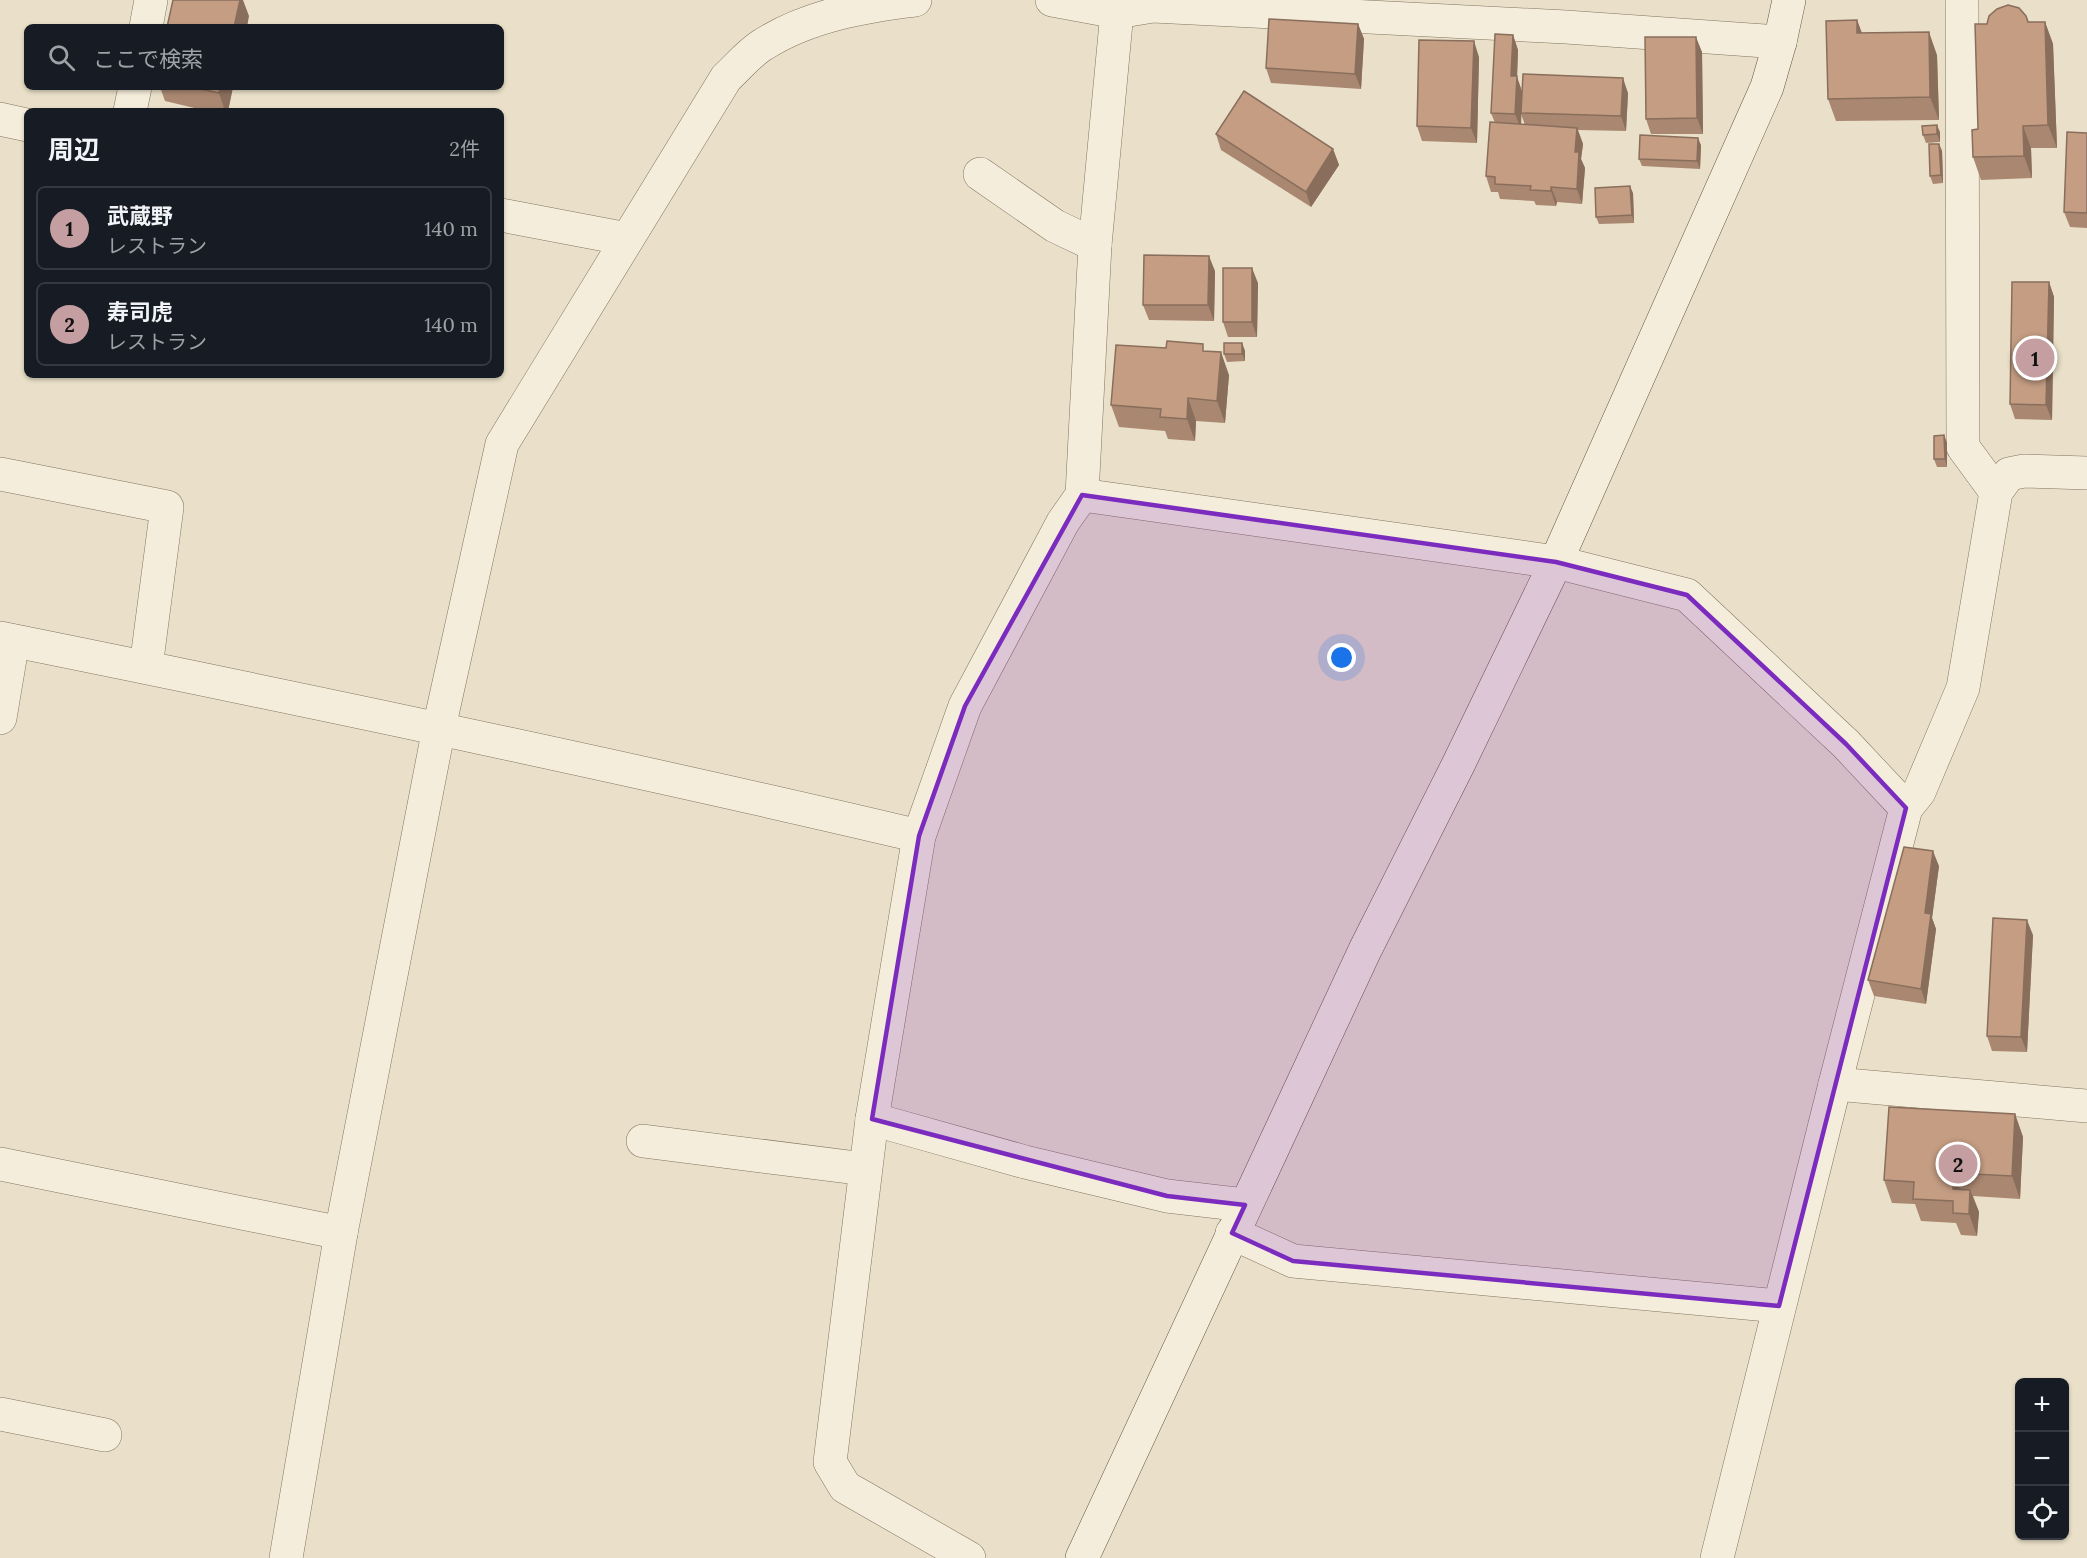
<!DOCTYPE html>
<html lang="ja">
<head>
<meta charset="utf-8">
<style>
	body { margin:0; font-family:Lora,"Noto Sans JP",serif; background:#242831; color:#f1f3f6 }
	.controls { position:absolute; right:18px; bottom:18px; display:grid; overflow:hidden; border-radius:9px; box-shadow:0 2px 4px #0004 }
	.controls button { width:54px; height:54px; display:grid; place-items:center; padding:0; border:0; border-bottom:2px solid #363941; background:#171b24; color:#f1f3f6; font:30px sans-serif }
	.you { position:absolute; left:1342px; top:658px; width:21px; height:21px; margin:-15px; border:4px solid #fff; border-radius:50%; background:#1a73e8; box-shadow:0 0 0 9px #1a73e833 }
	.badge { display:grid; place-items:center; width:39px; height:39px; border-radius:50%; background:#c49ea0; color:#111; font-size:20px; font-weight:700 }
	.pin { position:absolute; translate:-50% -50%; border:3px solid #fff; box-shadow:0 2px 6px #0006 }
	.list { margin:0; padding:0; list-style:none }
	h2 { display:flex; justify-content:space-between; align-items:center; height:78px; margin:0; padding:0 24px; font-size:26px }
	h2 small { font-size:20px; font-weight:400; color:#9ea1a6 }
	.list li { display:grid; grid-template-columns:39px 1fr auto; gap:18px; align-items:center; box-sizing:border-box; height:84px; margin:0 12px 12px; padding:0 12px; border:2px solid #363941; border-radius:9px }
	.list b { display:block; font-size:22px; white-space:nowrap }
	.list p { margin:0; font-size:20px; white-space:nowrap; color:#9ea1a6 }
	.list em { font-size:20px; font-style:normal; color:#9ea1a6 }
	.icon { flex:none; width:33px; height:33px; fill:none; stroke:currentColor; stroke-width:2; stroke-linecap:round; stroke-linejoin:round }
	.map { position:relative; flex:none; width:2087px; height:1558px; overflow:hidden }
	.search { position:absolute; background:#171b24; box-shadow:0 2px 4px #0004; left:24px; top:24px; width:480px; height:66px; display:flex; align-items:center; gap:15px; box-sizing:border-box; padding:0 21px; border-radius:9px; color:#9ea1a6; font-size:22px }
	.panel { position:absolute; background:#171b24; box-shadow:0 2px 4px #0004; left:24px; top:108px; width:480px; height:270px; border-radius:9px }
	.map>svg:first-child { display:block }
</style>
</head>
<body>
<div class="map">
<svg width="2087" height="1558" viewBox="0 0 2087 1558">
	<rect width="100%" height="100%" fill="#eae0c9"/>
	<g fill="none" stroke-linecap="round" stroke-linejoin="round">
		<defs>
			<g id="street">
				<path d="M 1052,0 L 1117,12 L 1153,6 L 1566,27 L 1780,42"/>
				<path d="M 1962,0 L 1963,447 L 1996,492"/>
				<path d="M 146,27 L 151,0"/>
				<path d="M 130,111 L 135,87"/>
				<path d="M 0,119 L 27,125"/>
				<path d="M 980,174 L 1055,226 L 1095,245"/>
				<path d="M 501,215 L 627,239"/>
				<path d="M 0,474 L 167,507 L 146,667"/>
				<path d="M 1082,495 L 1556,562 L 1687,595 L 1846,744 L 1906,808 L 1835,1084 L 1717,1558"/>
				<path d="M 0,638 C 307,700 614,764 919,836"/>
				<path d="M 0,718 L 13,641"/>
				<path d="M 1906,808 L 1919,792 L 1963,688 L 1996,492 L 2009,474 L 2024,471 L 2087,473"/>
				<path d="M 1835,1084 L 2087,1106"/>
				<path d="M 872,1119 L 1025,1162 L 1167,1196 L 1245,1205"/>
				<path d="M 643,1141 L 865,1169"/>
				<path d="M 0,1164 L 341,1233"/>
				<path d="M 1232,1233 L 1293,1261 L 1779,1306"/>
				<path d="M 0,1414 L 105,1435"/>
				<path d="M 286,1558 L 341,1233 L 439,728 L 502,444 L 726,78 C 738,67 750,52 764,44 C 808,16 864,6 915,0"/>
				<path d="M 969,1558 L 845,1487 L 830,1462 L 872,1119 L 919,836 L 965,706 L 1063,522 L 1082,495 L 1095,245 L 1117,12"/>
			</g>
			<path id="secondary" d="M 1082,1558 L 1365,950 L 1459,763 L 1556,562 L 1767,87 L 1780,42 L 1789,0"/>
		</defs>
		<!-- street casing -->
		<use href="#street" stroke="#84735f" stroke-width="34"/>
		<!-- secondary casing -->
		<use href="#secondary" stroke="#665442" stroke-width="34"/>
		<!-- street -->
		<use href="#street" stroke="#f5eddb" stroke-width="33"/>
		<!-- secondary -->
		<use href="#secondary" stroke="#f5eddb" stroke-width="33"/>
	</g>
	<!-- wall -->
	<g fill="#a98771" fill-rule="evenodd">
		<path d="M 2026,16 L 2029,22 L 2045,22 L 2053,44 L 2057,148 L 2031,148 L 2032,178 L 1981,180 L 1973,157 L 1978,129 L 1987,24 Z"/>
		<path d="M 1857,20 L 1862,33 L 1937,55 L 1939,120 L 1836,121 L 1828,99 Z"/>
		<path d="M 1358,24 L 1364,39 L 1361,89 L 1271,83 L 1266,68 Z"/>
		<path d="M 1513,35 L 1518,50 L 1517,77 L 1522,91 L 1628,93 L 1626,131 L 1578,130 L 1583,144 L 1581,159 L 1585,168 L 1582,204 L 1557,202 L 1556,206 L 1536,205 L 1534,201 L 1500,199 L 1498,192 L 1491,192 L 1486,176 L 1495,123 L 1491,113 ZM 1521,114 L 1525,125 L 1521,125 Z"/>
		<path d="M 1702,52 L 1703,134 L 1651,134 L 1646,119 Z"/>
		<path d="M 1479,57 L 1477,143 L 1422,141 L 1417,126 Z"/>
		<path d="M 160,87 L 233,87 L 228,111 L 207,111 L 165,101 Z"/>
		<path d="M 1940,132 L 1940,142 L 1926,143 L 1923,135 Z"/>
		<path d="M 2087,133 L 2087,228 L 2070,227 L 2064,212 Z"/>
		<path d="M 1216,134 L 1333,149 L 1339,165 L 1311,207 L 1221,150 Z"/>
		<path d="M 1939,144 L 1942,151 L 1943,183 L 1933,184 L 1930,176 Z"/>
		<path d="M 1701,145 L 1700,169 L 1642,166 L 1639,159 Z"/>
		<path d="M 1633,193 L 1634,223 L 1599,224 L 1596,217 Z"/>
		<path d="M 1215,271 L 1214,321 L 1149,320 L 1143,305 Z"/>
		<path d="M 2049,282 L 2054,297 L 2052,420 L 2015,419 L 2010,404 Z"/>
		<path d="M 1258,283 L 1257,337 L 1228,337 L 1223,322 Z"/>
		<path d="M 1242,343 L 1245,351 L 1245,361 L 1227,362 L 1224,354 Z"/>
		<path d="M 1206,351 L 1229,375 L 1225,423 L 1196,421 L 1195,441 L 1168,439 L 1165,431 L 1119,427 L 1111,405 Z"/>
		<path d="M 1944,435 L 1947,443 L 1947,467 L 1937,467 L 1934,459 Z"/>
		<path d="M 1939,866 L 1932,918 L 1936,929 L 1926,1004 L 1874,996 L 1868,980 Z"/>
		<path d="M 2033,935 L 2027,1052 L 1992,1051 L 1987,1036 Z"/>
		<path d="M 2015,1114 L 2023,1137 L 2020,1199 L 1973,1196 L 1979,1212 L 1977,1236 L 1961,1235 L 1956,1223 L 1921,1221 L 1915,1204 L 1892,1203 L 1884,1180 Z"/>
	</g>
	<!-- shaded-wall -->
	<g fill="#896e5c">
		<path d="M 240,0 L 243,0 L 249,16 L 247,27 L 234,27 Z"/>
		<path d="M 1857,20 L 1865,42 L 1857,33 Z"/>
		<path d="M 2045,22 L 2053,44 L 2057,148 L 2048,125 Z"/>
		<path d="M 1358,24 L 1364,39 L 1361,89 L 1355,74 Z"/>
		<path d="M 1929,32 L 1937,55 L 1939,120 L 1930,97 Z"/>
		<path d="M 1513,35 L 1518,50 L 1517,77 L 1522,92 L 1521,129 L 1515,114 L 1511,76 Z"/>
		<path d="M 1696,37 L 1702,52 L 1703,134 L 1697,118 Z"/>
		<path d="M 1474,41 L 1479,57 L 1477,143 L 1471,128 Z"/>
		<path d="M 1623,78 L 1628,93 L 1626,131 L 1621,116 Z"/>
		<path d="M 220,87 L 233,87 L 228,111 L 225,111 L 219,93 Z"/>
		<path d="M 1937,125 L 1940,132 L 1940,142 L 1937,134 Z"/>
		<path d="M 2023,126 L 2031,148 L 2032,178 L 2024,156 Z"/>
		<path d="M 1577,128 L 1583,144 L 1581,159 L 1585,168 L 1582,204 L 1577,189 L 1575,152 Z"/>
		<path d="M 1698,138 L 1701,145 L 1700,169 L 1697,161 Z"/>
		<path d="M 1939,144 L 1942,151 L 1943,183 L 1941,175 Z"/>
		<path d="M 1333,149 L 1339,165 L 1311,207 L 1306,192 Z"/>
		<path d="M 1630,186 L 1633,193 L 1634,223 L 1632,215 Z"/>
		<path d="M 1551,187 L 1557,202 L 1556,206 L 1551,191 Z"/>
		<path d="M 1209,256 L 1215,271 L 1214,321 L 1208,305 Z"/>
		<path d="M 1252,268 L 1258,283 L 1257,337 L 1252,322 Z"/>
		<path d="M 2049,282 L 2054,297 L 2052,420 L 2046,405 Z"/>
		<path d="M 1242,343 L 1245,351 L 1245,361 L 1242,354 Z"/>
		<path d="M 1221,352 L 1229,375 L 1225,423 L 1217,401 Z"/>
		<path d="M 1188,398 L 1196,421 L 1195,441 L 1187,419 Z"/>
		<path d="M 1944,435 L 1947,443 L 1947,467 L 1945,459 Z"/>
		<path d="M 1933,851 L 1939,866 L 1932,918 L 1936,929 L 1926,1004 L 1921,989 L 1925,913 Z"/>
		<path d="M 2027,920 L 2033,935 L 2027,1052 L 2021,1037 Z"/>
		<path d="M 2015,1114 L 2023,1137 L 2020,1199 L 2012,1176 Z"/>
		<path d="M 1954,1173 L 1962,1195 L 1953,1189 Z"/>
		<path d="M 1970,1190 L 1979,1212 L 1977,1236 L 1969,1214 Z"/>
	</g>
	<!-- building -->
	<g fill="#c49d83" stroke="#896e5c" stroke-width="1.5">
		<path d="M 173,0 L 240,0 L 234,27 L 167,27 Z"/>
		<path d="M 2008,5 L 2019,8 L 2026,16 L 2028,22 L 2045,22 L 2048,125 L 2023,126 L 2024,156 L 1973,157 L 1972,130 L 1978,129 L 1975,24 L 1987,24 L 1989,16 L 1997,9 Z"/>
		<path d="M 1269,19 L 1358,24 L 1355,74 L 1266,68 Z"/>
		<path d="M 1857,20 L 1857,33 L 1929,32 L 1930,97 L 1828,99 L 1826,21 Z"/>
		<path d="M 1495,34 L 1513,35 L 1511,76 L 1517,76 L 1515,114 L 1491,113 Z"/>
		<path d="M 1645,37 L 1696,37 L 1697,118 L 1646,119 Z"/>
		<path d="M 1419,40 L 1474,41 L 1471,128 L 1417,126 Z"/>
		<path d="M 1523,74 L 1623,78 L 1621,116 L 1521,113 Z"/>
		<path d="M 192,87 L 220,87 L 219,93 Z"/>
		<path d="M 1244,91 L 1333,149 L 1306,192 L 1216,134 Z"/>
		<path d="M 1490,122 L 1577,128 L 1575,152 L 1579,152 L 1577,189 L 1551,187 L 1551,191 L 1530,190 L 1531,186 L 1495,184 L 1495,177 L 1486,176 Z"/>
		<path d="M 1937,125 L 1937,134 L 1923,135 L 1922,126 Z"/>
		<path d="M 2067,132 L 2087,133 L 2087,213 L 2064,212 Z"/>
		<path d="M 1640,135 L 1698,138 L 1697,161 L 1639,159 Z"/>
		<path d="M 1929,144 L 1939,144 L 1941,175 L 1930,176 Z"/>
		<path d="M 1630,186 L 1632,215 L 1596,217 L 1595,188 Z"/>
		<path d="M 1144,255 L 1209,256 L 1208,305 L 1143,305 Z"/>
		<rect x="1223" y="268" width="29" height="54"/>
		<path d="M 2012,282 L 2049,282 L 2046,405 L 2010,404 Z"/>
		<path d="M 1167,341 L 1203,344 L 1203,351 L 1221,352 L 1217,401 L 1188,398 L 1187,419 L 1160,417 L 1161,409 L 1111,405 L 1116,345 L 1166,348 Z"/>
		<rect x="1224" y="343" width="18" height="11"/>
		<path d="M 1944,435 L 1945,459 L 1934,459 L 1934,436 Z"/>
		<path d="M 1904,847 L 1933,851 L 1925,913 L 1931,914 L 1921,989 L 1868,980 Z"/>
		<path d="M 1993,918 L 2027,920 L 2021,1037 L 1987,1036 Z"/>
		<path d="M 1889,1107 L 2015,1114 L 2012,1176 L 1954,1173 L 1953,1189 L 1970,1190 L 1969,1214 L 1953,1213 L 1953,1201 L 1913,1199 L 1914,1182 L 1884,1180 Z"/>
	</g>
	<!-- marked area -->
	<path fill="#7b2cbf" fill-opacity="0.2" stroke="#7b2cbf" stroke-width="4.5" stroke-linejoin="round" d="M 1082,495 L 1556,562 L 1687,595 L 1846,744 L 1906,808 L 1779,1306 L 1293,1261 L 1232,1233 L 1245,1205 L 1167,1196 L 872,1119 L 919,836 L 965,706 Z"/>
</svg>
<div class="controls">
<button>+</button>
<button>−</button>
<button><svg class="icon" aria-label="locate" viewBox="0 0 24 24"><circle cx="12" cy="12" r="6"/><path d="M12 2v4M12 18v4M2 12h4M18 12h4"/></svg></button>
</div>
<div class="you"></div>
<div class="pin badge" style="left:2035px;top:358px">1</div>
<div class="pin badge" style="left:1958px;top:1164px">2</div>
<div class="search"><svg class="icon" aria-label="search" viewBox="0 0 24 24"><circle cx="10" cy="10" r="6"/><path d="M15 15l6 6"/></svg>ここで検索</div>
<section class="panel">
<h2>周辺<small>2件</small></h2>
<ul class="list">
<li><span class="badge">1</span><div><b>武蔵野</b><p>レストラン</p></div><em>140 m</em></li>
<li><span class="badge">2</span><div><b>寿司虎</b><p>レストラン</p></div><em>140 m</em></li>
</ul>
</section>
</div>
</body>
</html>
